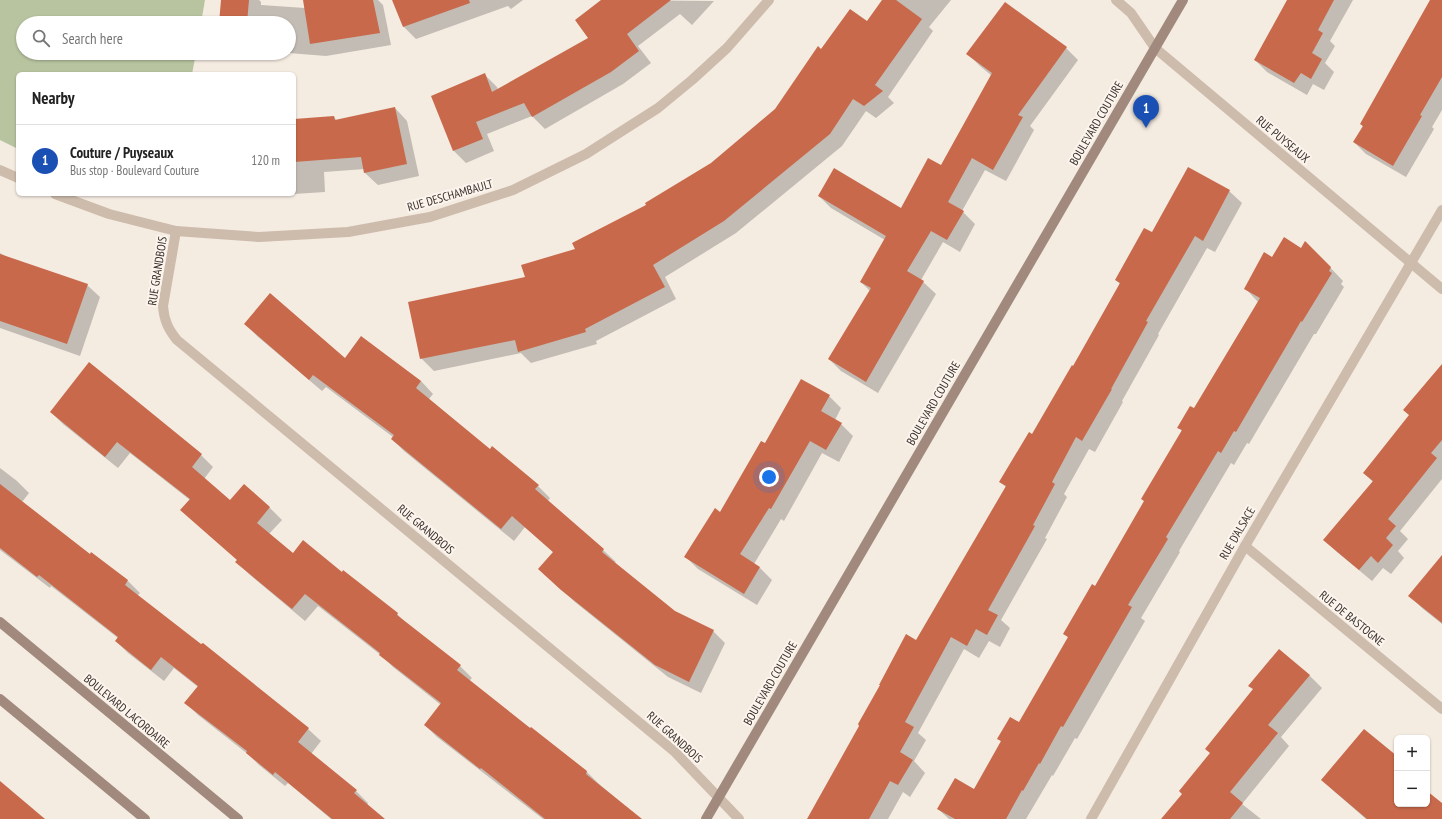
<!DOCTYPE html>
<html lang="en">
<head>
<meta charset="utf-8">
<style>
	body { margin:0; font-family:"PT Sans Narrow",sans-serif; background:#f6f6f6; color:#222 }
	.controls { position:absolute; right:12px; bottom:12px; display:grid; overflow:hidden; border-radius:6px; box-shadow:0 1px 3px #0004 }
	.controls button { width:36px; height:36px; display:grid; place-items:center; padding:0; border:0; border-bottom:1px solid #e0e0e0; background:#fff; color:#222; font:20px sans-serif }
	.you { position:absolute; left:769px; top:477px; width:14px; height:14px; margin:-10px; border:3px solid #fff; border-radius:50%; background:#1a73e8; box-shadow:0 0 0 6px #1a73e833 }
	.badge { display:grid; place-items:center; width:26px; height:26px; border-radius:50%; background:#d93025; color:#fff; font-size:13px; font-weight:700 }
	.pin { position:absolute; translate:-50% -33px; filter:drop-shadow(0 1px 2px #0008) }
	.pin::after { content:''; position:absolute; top:21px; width:14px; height:12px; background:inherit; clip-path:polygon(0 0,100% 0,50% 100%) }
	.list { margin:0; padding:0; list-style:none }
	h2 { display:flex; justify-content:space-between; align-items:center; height:52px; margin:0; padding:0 16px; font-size:17px }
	h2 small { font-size:13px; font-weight:400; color:#767676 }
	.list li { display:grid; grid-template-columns:26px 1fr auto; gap:12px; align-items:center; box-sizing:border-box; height:72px; padding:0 16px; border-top:1px solid #e0e0e0 }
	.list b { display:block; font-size:15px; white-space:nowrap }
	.list p { margin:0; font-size:13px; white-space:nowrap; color:#767676 }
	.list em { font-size:13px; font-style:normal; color:#767676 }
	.icon { flex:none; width:22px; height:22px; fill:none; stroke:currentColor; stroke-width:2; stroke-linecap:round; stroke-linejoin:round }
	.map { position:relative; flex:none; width:1442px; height:819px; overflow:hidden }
	.search { position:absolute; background:#fff; box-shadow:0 1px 3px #0004; left:16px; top:16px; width:280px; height:44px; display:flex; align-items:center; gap:10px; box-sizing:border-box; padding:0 14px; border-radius:22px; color:#767676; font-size:15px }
	.panel { position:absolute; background:#fff; box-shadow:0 1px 3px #0004; left:16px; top:72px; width:280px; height:124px; border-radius:6px }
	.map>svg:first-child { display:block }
</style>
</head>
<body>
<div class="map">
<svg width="1442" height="819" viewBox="0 0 1442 819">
	<rect width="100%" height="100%" fill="#f4ebe1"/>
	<!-- green -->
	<path fill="#b8c4a0" d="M 0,0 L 205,0 L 201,23 L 23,23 L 23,53 L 196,53 L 192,74 L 18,74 L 18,149 L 0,140 Z"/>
	<!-- shadow -->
	<g fill="#0003">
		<path d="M 222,0 L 259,0 L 261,2 L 261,5 L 305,8 L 304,0 L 378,0 L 383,5 L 391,45 L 326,56 L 289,53 L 289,23 L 220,23 Z"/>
		<path d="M 393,0 L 523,0 L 511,9 L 508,6 L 416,39 L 404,27 Z"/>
		<path d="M 603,0 L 714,1 L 692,25 L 680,14 L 638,46 L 651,63 L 623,84 L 545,129 L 532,116 L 487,134 L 494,151 L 466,163 L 454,151 L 485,75 L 497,87 L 498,90 L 590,38 Z"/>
		<path d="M 883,0 L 951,0 L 929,27 L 933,31 L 888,97 L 894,103 L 876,118 L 866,111 L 842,146 L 736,233 L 665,277 L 676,299 L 596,341 L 597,344 L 531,363 L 521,353 L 434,371 L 421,358 L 526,278 L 576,250 L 648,205 L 711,164 L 776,109 L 822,50 L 868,22 Z"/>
		<path d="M 1288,0 L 1353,0 L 1330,41 L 1335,46 L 1325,63 L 1334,72 L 1324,90 L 1313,84 L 1307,95 L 1267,72 L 1255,60 Z"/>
		<path d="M 1431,0 L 1442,0 L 1442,110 L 1432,127 L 1434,129 L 1406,177 L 1366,154 L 1354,142 L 1363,127 L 1361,124 Z"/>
		<path d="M 1066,48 L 1078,60 L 1030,126 L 1034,130 L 1006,181 L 985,170 L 962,211 L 975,224 L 960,252 L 943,242 L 921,280 L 936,294 L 878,393 L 841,371 L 829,359 L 870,291 L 861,282 L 885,240 L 831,208 L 819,196 L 901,209 L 942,167 L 992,76 L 980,66 L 968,54 Z"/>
		<path d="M 395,108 L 407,121 L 419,176 L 378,185 L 365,173 L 365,169 L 324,172 L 325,192 L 294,194 L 294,120 L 334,117 L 337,121 Z"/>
		<path d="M 1229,191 L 1242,203 L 1215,252 L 1207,248 L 1158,334 L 1159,335 L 1122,401 L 1123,402 L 1095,452 L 1089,449 L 1064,494 L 1067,497 L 1045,538 L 1047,539 L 1001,620 L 1010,628 L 1000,647 L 989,641 L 979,658 L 964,649 L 918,733 L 926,740 L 914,761 L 925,773 L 910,797 L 903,792 L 888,819 L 808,819 L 917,641 L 1006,487 L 1000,482 L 1032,436 L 1074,367 L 1120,284 L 1116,280 L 1153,234 Z"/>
		<path d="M 1306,242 L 1343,281 L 1341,284 L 1344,287 L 1316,334 L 1314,334 L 1249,444 L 1247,443 L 1234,465 L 1231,463 L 1179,551 L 1180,552 L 1141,618 L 1145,621 L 1077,739 L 1075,738 L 1053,776 L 1052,775 L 1026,819 L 949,819 L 938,809 L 974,790 L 1002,742 L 999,739 L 1020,723 L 1069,638 L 1064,633 L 1095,587 L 1145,501 L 1182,431 L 1179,428 L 1194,410 L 1258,302 L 1245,288 L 1272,258 L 1301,249 Z"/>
		<path d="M 0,253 L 9,258 L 87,285 L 100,297 L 80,356 L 0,328 Z"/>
		<path d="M 245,323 L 345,359 L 361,337 L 421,381 L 433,394 L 429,399 L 490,450 L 538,486 L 550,498 L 548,501 L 603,550 L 616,562 L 614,563 L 675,612 L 713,631 L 725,643 L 701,693 L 668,677 L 575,602 L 552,581 L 554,553 L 525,527 L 514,541 L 404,451 L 392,439 L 393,437 L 326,387 L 322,391 L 257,336 Z"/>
		<path d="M 89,364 L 201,455 L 213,467 L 204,479 L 230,501 L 244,486 L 270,508 L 282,520 L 269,534 L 293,554 L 342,573 L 397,614 L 408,625 L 460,666 L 472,678 L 469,681 L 587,772 L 599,784 L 641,819 L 543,819 L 437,737 L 425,725 L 441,705 L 393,667 L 382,656 L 318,606 L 305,621 L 249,574 L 237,562 L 238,560 L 181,510 L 190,500 L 130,453 L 118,468 L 63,424 L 51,412 Z"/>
		<path d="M 1442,369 L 1442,479 L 1400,531 L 1408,539 L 1398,551 L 1404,558 L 1391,574 L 1383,568 L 1372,581 L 1337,552 L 1325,540 L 1373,482 L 1364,473 L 1410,416 Z"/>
		<path d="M 829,396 L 841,408 L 835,420 L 841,424 L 853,436 L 839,462 L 822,453 L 784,521 L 781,519 L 754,564 L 760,568 L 772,580 L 757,605 L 698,569 L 686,557 L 721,513 L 765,445 Z"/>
		<path d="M 0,468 L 17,481 L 29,493 L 22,502 L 90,555 L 92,553 L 128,581 L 140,593 L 137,596 L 201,646 L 203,644 L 308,729 L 321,741 L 311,754 L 356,791 L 368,803 L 367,805 L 384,819 L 331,819 L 288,783 L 285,786 L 259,765 L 249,755 L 198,715 L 186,703 L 198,687 L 174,668 L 164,681 L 128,653 L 116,641 L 118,638 L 51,586 L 50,588 L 0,550 Z"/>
		<path d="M 1442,566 L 1442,624 L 1422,608 L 1410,596 Z"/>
		<path d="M 1279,651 L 1310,676 L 1322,688 L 1281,737 L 1289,746 L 1242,804 L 1261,819 L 1173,819 L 1183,795 Z"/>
		<path d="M 1397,757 L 1397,804 L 1427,804 L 1427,792 L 1442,804 L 1442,819 L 1366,819 L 1335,792 L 1323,780 Z"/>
	</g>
	<!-- building -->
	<g fill="#c8694b">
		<path d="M 221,0 L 249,0 L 247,23 L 219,23 Z"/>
		<path d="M 303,0 L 373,0 L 380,33 L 310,44 Z"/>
		<path d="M 392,0 L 469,0 L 470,3 L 403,27 Z"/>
		<path d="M 601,0 L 671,0 L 627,34 L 639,51 L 611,72 L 532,117 L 524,103 L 476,122 L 483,139 L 453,151 L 431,96 L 485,73 L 492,92 L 588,38 L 575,20 Z"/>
		<path d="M 882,0 L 896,0 L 922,19 L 875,85 L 883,91 L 864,106 L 853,99 L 830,134 L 724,221 L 653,265 L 665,287 L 585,329 L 586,332 L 518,352 L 515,340 L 420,359 L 408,302 L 525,277 L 521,265 L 575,249 L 572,243 L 646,205 L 645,203 L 711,163 L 775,109 L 818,46 L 821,49 L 850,9 L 867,21 Z"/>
		<path d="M 1287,0 L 1334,0 L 1318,30 L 1323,33 L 1312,53 L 1322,59 L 1311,79 L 1301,73 L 1294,83 L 1254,60 Z"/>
		<path d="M 1430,0 L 1442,0 L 1442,77 L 1420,115 L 1422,116 L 1393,166 L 1353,142 L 1363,126 L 1360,124 Z"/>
		<path d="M 1005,2 L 1067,47 L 1018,115 L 1023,117 L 993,170 L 972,158 L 948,202 L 964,211 L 947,240 L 931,231 L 907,271 L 924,281 L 866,382 L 828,359 L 871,288 L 860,282 L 886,236 L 818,196 L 834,168 L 901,208 L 928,158 L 941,165 L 992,73 L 966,54 Z"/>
		<path d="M 395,107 L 407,164 L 364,173 L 361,157 L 294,162 L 294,119 L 334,116 L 335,120 Z"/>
		<path d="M 1188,167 L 1230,190 L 1203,241 L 1195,236 L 1146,321 L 1148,322 L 1111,389 L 1112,389 L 1082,441 L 1076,437 L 1052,482 L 1055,484 L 1033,525 L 1035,526 L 988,610 L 998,615 L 987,635 L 976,629 L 967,646 L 951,637 L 905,722 L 914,727 L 900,752 L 913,760 L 898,785 L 890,781 L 869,819 L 807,819 L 859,726 L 858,724 L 880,685 L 879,685 L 906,634 L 916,640 L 1006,486 L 999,482 L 1029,432 L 1032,434 L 1072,365 L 1073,366 L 1120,283 L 1115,280 L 1144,228 L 1152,232 Z"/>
		<path d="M 1284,237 L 1301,248 L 1305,241 L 1331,267 L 1329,271 L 1332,273 L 1302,322 L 1301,321 L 1236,432 L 1234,431 L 1221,453 L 1218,451 L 1166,537 L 1168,539 L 1128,605 L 1132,607 L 1063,727 L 1061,726 L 1040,764 L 1039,763 L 1023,791 L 1022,790 L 1006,819 L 955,819 L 937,809 L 955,778 L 974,789 L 1001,741 L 997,739 L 1010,717 L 1019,722 L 1068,637 L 1063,634 L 1092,584 L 1095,586 L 1144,501 L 1141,499 L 1182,430 L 1177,428 L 1190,406 L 1194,408 L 1260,298 L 1244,289 L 1264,252 L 1272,257 Z"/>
		<path d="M 0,254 L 88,284 L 67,344 L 0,321 Z"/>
		<path d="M 270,293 L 345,358 L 361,336 L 421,381 L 416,388 L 490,449 L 492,446 L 539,485 L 535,489 L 604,549 L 602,552 L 675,611 L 714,630 L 689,682 L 655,665 L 561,590 L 538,569 L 553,552 L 512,516 L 501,529 L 391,439 L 394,435 L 313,375 L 309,380 L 244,324 Z"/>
		<path d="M 89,362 L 202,454 L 192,467 L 230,500 L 244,484 L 270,507 L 257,523 L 293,553 L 303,540 L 342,572 L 343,570 L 398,613 L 397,615 L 461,665 L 457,670 L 530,728 L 531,727 L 587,771 L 586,774 L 642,819 L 545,819 L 481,768 L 480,769 L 424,725 L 441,703 L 379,655 L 380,653 L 305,594 L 292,609 L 235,562 L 237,560 L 180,510 L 190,499 L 117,442 L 105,457 L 50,412 Z"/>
		<path d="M 1442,364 L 1442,440 L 1431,453 L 1437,458 L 1388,519 L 1396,526 L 1386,538 L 1393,545 L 1378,563 L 1371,556 L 1359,570 L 1323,540 L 1373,481 L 1363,473 L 1409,415 L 1403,410 Z"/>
		<path d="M 801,379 L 830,395 L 821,411 L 842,423 L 826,450 L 810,441 L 771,509 L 769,508 L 740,554 L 760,567 L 744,594 L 684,557 L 715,508 L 720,512 L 761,441 L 765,443 Z"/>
		<path d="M 0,484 L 90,554 L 91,552 L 128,580 L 125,585 L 201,644 L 203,643 L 309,728 L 298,742 L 357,790 L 354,793 L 385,819 L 332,819 L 275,772 L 273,775 L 246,753 L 247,751 L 184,703 L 198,686 L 161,657 L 151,670 L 115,641 L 118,637 L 39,575 L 37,577 L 0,548 Z"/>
		<path d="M 1442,555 L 1442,623 L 1408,596 Z"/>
		<path d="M 1279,649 L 1310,675 L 1268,725 L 1278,733 L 1230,792 L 1243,803 L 1230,819 L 1161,819 L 1182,794 L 1179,791 L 1210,753 L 1205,749 L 1253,689 L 1248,686 Z"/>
		<path d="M 1364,729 L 1397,756 L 1397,804 L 1427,804 L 1427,791 L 1442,803 L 1442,819 L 1367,819 L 1321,780 Z"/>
		<path d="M 0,781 L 45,819 L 0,819 Z"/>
	</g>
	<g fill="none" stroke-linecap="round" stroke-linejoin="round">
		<!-- street -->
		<g stroke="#cdbbac" stroke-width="10">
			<path d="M 1116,0 L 1131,13 L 1155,48 L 1442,289"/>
			<path d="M 0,170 L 18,178"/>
			<path d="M 55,194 L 109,214 L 176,231 L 259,237 L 348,232 L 430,217 L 513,190 L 586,154 L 658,108 L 692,80 L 727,48 L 769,0"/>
			<path d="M 176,231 L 163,306 C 164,320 168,329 177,340 L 675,752 L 739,819"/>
			<path d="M 1245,546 L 1442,709"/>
			<path d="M 1091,819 L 1245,546 L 1442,210"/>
		</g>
		<!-- secondary -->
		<g stroke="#a18a7d" stroke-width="10">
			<path d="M 0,622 L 238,819"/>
			<path d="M 0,699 L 145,819"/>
			<path d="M 706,819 L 1183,0"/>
		</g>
	</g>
	<g text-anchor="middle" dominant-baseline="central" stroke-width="4" stroke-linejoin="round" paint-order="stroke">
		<!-- street labels -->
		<g font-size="12" fill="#3b302b" stroke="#fbf5ee">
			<text transform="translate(1096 123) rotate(-60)">BOULEVARD COUTURE</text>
			<text transform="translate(1283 139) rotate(40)">RUE PUYSEAUX</text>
			<text transform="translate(450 195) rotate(-16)">RUE DESCHAMBAULT</text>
			<text transform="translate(157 271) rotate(-81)">RUE GRANDBOIS</text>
			<text transform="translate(933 403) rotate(-60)">BOULEVARD COUTURE</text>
			<text transform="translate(426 529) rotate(40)">RUE GRANDBOIS</text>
			<text transform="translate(1237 533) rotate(-60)">RUE D'ALSACE</text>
			<text transform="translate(1352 618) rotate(39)">RUE DE BASTOGNE</text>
			<text transform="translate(770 683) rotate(-60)">BOULEVARD COUTURE</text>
			<text transform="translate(127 711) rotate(40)">BOULEVARD LACORDAIRE</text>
			<text transform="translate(675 737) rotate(42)">RUE GRANDBOIS</text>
		</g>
	</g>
</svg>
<div class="controls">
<button>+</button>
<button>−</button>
</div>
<div class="you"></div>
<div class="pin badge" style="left:1146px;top:128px;background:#1a4fb4">1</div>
<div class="search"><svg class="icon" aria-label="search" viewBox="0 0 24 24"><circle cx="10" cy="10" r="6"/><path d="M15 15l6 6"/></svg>Search here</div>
<section class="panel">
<h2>Nearby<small></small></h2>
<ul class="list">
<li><span class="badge" style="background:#1a4fb4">1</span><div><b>Couture / Puyseaux</b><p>Bus stop · Boulevard Couture</p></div><em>120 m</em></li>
</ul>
</section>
</div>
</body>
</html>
